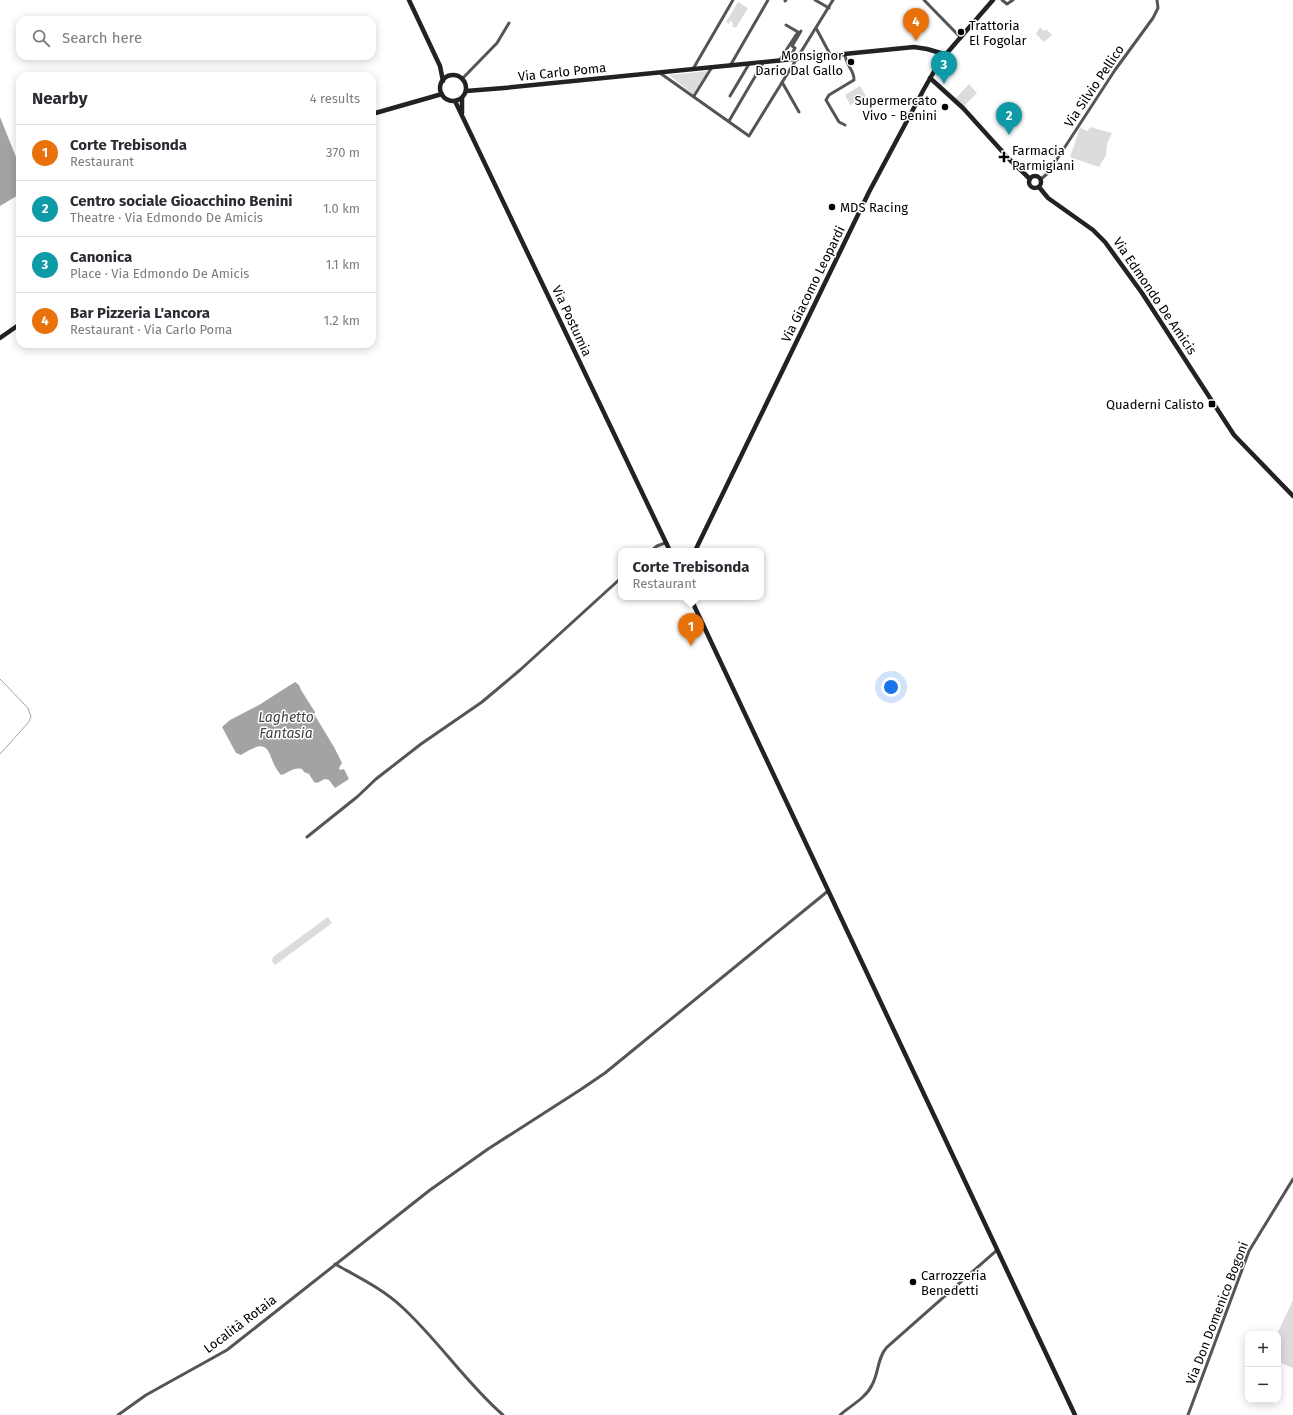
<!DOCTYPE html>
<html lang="en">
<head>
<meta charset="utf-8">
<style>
	body { margin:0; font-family:"Fira Sans",sans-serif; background:#f7f7f7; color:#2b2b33 }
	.controls { position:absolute; right:12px; bottom:12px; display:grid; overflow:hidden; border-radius:8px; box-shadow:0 2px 10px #0003 }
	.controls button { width:36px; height:36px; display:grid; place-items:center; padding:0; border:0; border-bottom:1px solid #e1e1e2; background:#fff; color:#2b2b33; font:20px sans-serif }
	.you { position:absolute; left:891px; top:687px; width:14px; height:14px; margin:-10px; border:3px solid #fff; border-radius:50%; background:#1a73e8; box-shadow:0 0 0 6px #1a73e833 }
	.badge { display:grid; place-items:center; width:26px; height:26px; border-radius:50%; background:#000; color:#fff; font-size:13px; font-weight:700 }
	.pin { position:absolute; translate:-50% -33px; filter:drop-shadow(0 1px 2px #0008) }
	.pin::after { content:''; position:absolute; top:21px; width:14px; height:12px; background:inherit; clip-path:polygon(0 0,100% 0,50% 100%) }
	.popup { position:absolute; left:618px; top:548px; width:146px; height:52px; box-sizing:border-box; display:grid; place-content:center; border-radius:8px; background:#fff; filter:drop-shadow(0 1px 3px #0005); font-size:13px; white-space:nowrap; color:#7c7c81 }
	.popup b { font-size:15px; color:#2b2b33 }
	.popup::after { content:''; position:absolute; left:50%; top:100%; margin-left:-8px; border:8px solid transparent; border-top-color:#fff }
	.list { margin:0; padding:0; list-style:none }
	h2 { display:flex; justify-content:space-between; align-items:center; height:52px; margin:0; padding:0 16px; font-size:17px }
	h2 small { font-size:13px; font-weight:400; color:#7c7c81 }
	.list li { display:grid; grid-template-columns:26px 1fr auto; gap:12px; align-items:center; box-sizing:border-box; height:56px; padding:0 16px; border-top:1px solid #e1e1e2 }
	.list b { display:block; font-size:15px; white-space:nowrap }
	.list p { margin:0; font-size:13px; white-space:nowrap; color:#7c7c81 }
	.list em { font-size:13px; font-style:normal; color:#7c7c81 }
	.icon { flex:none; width:22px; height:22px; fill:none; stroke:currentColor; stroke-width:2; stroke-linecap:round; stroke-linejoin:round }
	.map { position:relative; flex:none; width:1293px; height:1415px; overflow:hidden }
	.search { position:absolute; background:#fff; box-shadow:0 2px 10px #0003; left:16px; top:16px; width:360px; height:44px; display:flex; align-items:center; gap:10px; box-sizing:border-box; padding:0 14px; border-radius:12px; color:#7c7c81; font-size:15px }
	.panel { position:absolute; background:#fff; box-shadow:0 2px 10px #0003; left:16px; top:72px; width:360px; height:276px; border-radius:12px }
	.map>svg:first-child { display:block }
</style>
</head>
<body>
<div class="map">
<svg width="1293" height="1415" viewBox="0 0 1293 1415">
	<rect width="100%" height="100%" fill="#fff"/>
	<!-- green -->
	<g fill="#dcdcdc">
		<path d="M 738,2 L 748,8 L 736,28 L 732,26 L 733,23 L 730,21 L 729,24 L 726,22 Z"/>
		<path d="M 1040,27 L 1044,31 L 1046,29 L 1052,35 L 1044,42 L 1036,34 Z"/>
		<path d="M 708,71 L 693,94 L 669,75 Z"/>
		<path d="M 969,84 L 977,93 L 964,106 L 956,98 Z"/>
		<path d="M 860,86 L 866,96 L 850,105 L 845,95 Z"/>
		<path d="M 1090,127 L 1112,133 L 1107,144 L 1106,155 L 1099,167 L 1070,157 L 1080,128 L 1088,131 Z"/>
		<path d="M 328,917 L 332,923 L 275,965 L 272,961 L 273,957 Z"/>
		<path d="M 1293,1300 L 1293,1368 L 1278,1362 L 1278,1334 L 1277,1334 Z"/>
	</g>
	<!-- water -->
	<g fill="#a3a3a3">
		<path d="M 0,117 L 20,167 L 20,194 L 0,206 Z"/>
		<path d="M 295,682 L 299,685 L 301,690 L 315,712 L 314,714 L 334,747 L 342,763 L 339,768 L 340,770 L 344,769 L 349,779 L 335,788 L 329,780 L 325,779 L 317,783 L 314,782 L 309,774 L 304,772 L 302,769 C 293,767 289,773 281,775 C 265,758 275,733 241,755 L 236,753 L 222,727 L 230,720 L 259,705 Z"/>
	</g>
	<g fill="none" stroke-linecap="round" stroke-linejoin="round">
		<!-- stream -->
		<path stroke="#a3a3a3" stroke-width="1" d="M 0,679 L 28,708 L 31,717 L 28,723 L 0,754"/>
		<!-- street -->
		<g stroke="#555" stroke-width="3">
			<path d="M 815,0 L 829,8"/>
			<path d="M 924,0 L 961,38"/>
			<path d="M 1002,0 L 1007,4 L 1013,0"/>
			<path d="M 785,1 L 786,0"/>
			<path d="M 816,28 L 831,56"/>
			<path d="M 789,59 L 795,48 L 792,46 L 801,31"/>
			<path d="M 779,61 L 798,32 L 786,25"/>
			<path d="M 730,66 L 768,0"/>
			<path d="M 693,69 L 733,0"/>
			<path d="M 660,73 L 749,136 L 833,0"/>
			<path d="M 462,79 L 497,43 L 509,23"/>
			<path d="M 782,82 L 799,112"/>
			<path d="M 694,96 L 712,67"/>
			<path d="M 730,96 L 749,64"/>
			<path d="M 729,121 L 763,63"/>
			<path d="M 845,125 L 839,122 L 826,100 L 829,95 L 854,80 C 855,71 845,64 845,54"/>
			<path d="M 1041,179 L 1048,173 L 1115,70 L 1153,18 L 1158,8 L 1157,0"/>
			<path d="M 651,551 L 657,546 L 665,543"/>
			<path d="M 307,837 L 357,797 L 376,779 L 421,744 L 482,702 L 520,670 L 621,578"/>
			<path d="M 335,1264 C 358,1277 383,1289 402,1307 C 439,1341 466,1383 503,1415"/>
			<path d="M 118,1415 L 146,1395 L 227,1350 L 430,1190 L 488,1149 L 580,1090 L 605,1073 L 828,891"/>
			<path d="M 840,1415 C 850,1406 866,1398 872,1385 C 879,1373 877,1358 887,1347 L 997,1250"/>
			<path d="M 1188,1415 L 1249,1251 L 1293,1179"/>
		</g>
		<!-- secondary -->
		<g stroke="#222" stroke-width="4.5">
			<path d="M 409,0 L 440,66 L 443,81"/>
			<circle cx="453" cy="88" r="13"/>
			<path d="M 930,78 L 963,108 L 1010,160 L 1030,179"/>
			<path d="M 466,91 L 504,88 L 914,47 L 927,49 L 944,54 L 947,53"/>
			<path d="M 462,98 L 462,113"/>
			<path d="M 455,101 L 670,551"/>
			<path d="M 372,114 L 442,94"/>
			<circle cx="1035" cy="182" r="6"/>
			<path d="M 1039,187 L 1048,198 L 1093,230 L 1105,242 L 1142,293 L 1234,435 L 1293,496"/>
			<path d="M 0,338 L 20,324"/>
			<path d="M 695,551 L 869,192 L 924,89 L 936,68 L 947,53 L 993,0"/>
			<path d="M 690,597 L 1075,1415"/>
		</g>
	</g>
	<!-- markers -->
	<g fill="#000" stroke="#fff" stroke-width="1.5">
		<circle cx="961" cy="32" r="4"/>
		<circle cx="851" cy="62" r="4"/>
		<circle cx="945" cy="107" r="4"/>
		<path d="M1002 151h4v4h4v4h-4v4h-4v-4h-4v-4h4z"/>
		<circle cx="832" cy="207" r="4"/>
		<rect x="1208" y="400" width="8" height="8" rx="2"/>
		<circle cx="913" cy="1282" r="4"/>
	</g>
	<g text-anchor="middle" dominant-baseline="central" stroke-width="3" stroke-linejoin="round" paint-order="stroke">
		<!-- poi labels -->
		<g font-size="13" fill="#000" stroke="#fff" text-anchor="start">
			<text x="969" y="25">Trattoria<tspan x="969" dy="15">El Fogolar</tspan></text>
			<text x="843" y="55" text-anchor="end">Monsignor<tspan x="843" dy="15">Dario Dal Gallo</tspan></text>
			<text x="937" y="100" text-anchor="end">Supermercato<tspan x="937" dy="15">Vivo - Benini</tspan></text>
			<text x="1012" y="150">Farmacia<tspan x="1012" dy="15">Parmigiani</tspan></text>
			<text x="840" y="207">MDS Racing</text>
			<text x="1204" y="404" text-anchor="end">Quaderni Calisto</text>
			<text x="921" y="1275">Carrozzeria<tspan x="921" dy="15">Benedetti</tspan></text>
		</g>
		<!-- street labels -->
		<g font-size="13" fill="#000" stroke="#fff">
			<text transform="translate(562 72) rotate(-6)">Via Carlo Poma</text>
			<text transform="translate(1094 86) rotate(-56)">Via Silvio Pellico</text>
			<text transform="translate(813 284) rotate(-64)">Via Giacomo Leopardi</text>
			<text transform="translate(1155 296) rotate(56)">Via Edmondo De Amicis</text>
			<text transform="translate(572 321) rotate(65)">Via Postumia</text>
			<text transform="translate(1217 1313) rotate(-69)">Via Don Domenico Bogoni</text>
			<text transform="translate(240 1324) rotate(-37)">Località Rotaia</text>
		</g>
		<!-- water labels -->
		<g font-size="14" font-style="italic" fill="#444" stroke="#fff">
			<text x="286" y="717">Laghetto<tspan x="286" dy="16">Fantasia</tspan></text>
		</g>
	</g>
</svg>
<div class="controls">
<button>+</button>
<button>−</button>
</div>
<div class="you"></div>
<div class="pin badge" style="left:691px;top:646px;background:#e8710a">1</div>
<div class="popup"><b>Corte Trebisonda</b>Restaurant</div>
<div class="pin badge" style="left:1009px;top:135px;background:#0f9aa8">2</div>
<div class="pin badge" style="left:944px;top:84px;background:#0f9aa8">3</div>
<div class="pin badge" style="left:916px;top:41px;background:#e8710a">4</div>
<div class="search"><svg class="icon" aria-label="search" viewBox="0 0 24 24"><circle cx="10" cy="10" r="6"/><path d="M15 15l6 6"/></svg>Search here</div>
<section class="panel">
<h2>Nearby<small>4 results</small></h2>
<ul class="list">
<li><span class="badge" style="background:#e8710a">1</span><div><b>Corte Trebisonda</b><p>Restaurant</p></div><em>370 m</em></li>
<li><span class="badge" style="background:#0f9aa8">2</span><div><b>Centro sociale Gioacchino Benini</b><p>Theatre · Via Edmondo De Amicis</p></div><em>1.0 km</em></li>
<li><span class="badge" style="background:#0f9aa8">3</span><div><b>Canonica</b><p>Place · Via Edmondo De Amicis</p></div><em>1.1 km</em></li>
<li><span class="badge" style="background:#e8710a">4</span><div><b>Bar Pizzeria L'ancora</b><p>Restaurant · Via Carlo Poma</p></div><em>1.2 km</em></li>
</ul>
</section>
</div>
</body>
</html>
